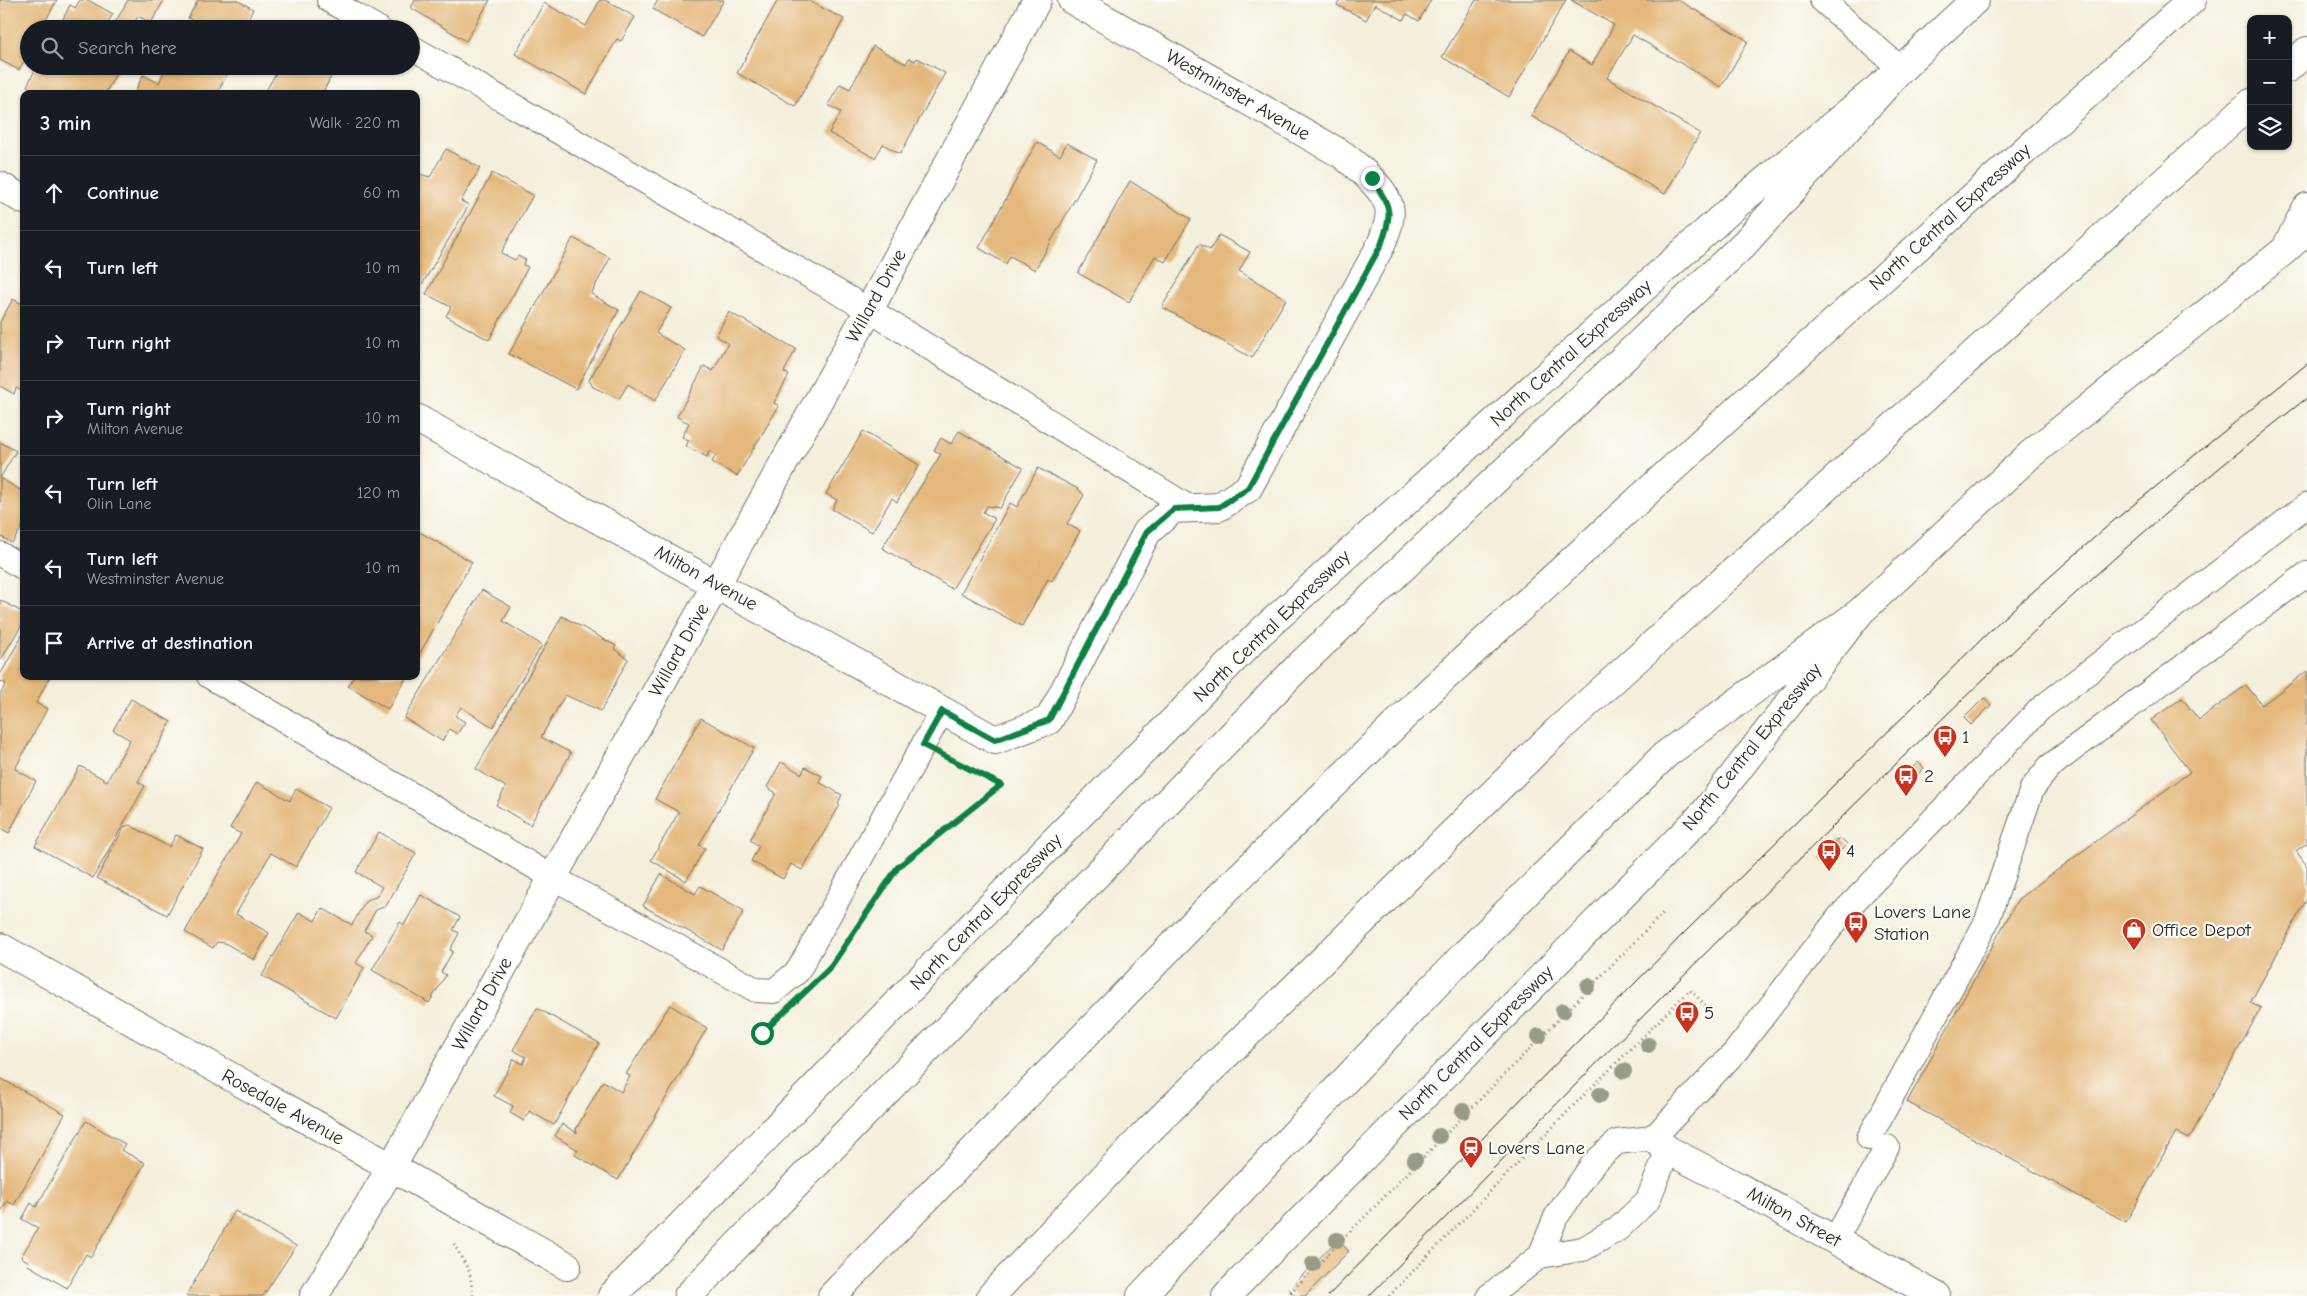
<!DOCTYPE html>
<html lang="en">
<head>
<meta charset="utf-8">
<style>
	body { margin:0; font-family:"Comic Neue",sans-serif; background:#242831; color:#f1f3f6 }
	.controls { position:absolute; right:15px; top:15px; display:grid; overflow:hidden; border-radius:10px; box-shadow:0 1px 4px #0004 }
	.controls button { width:45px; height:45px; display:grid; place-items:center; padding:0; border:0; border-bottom:1px solid #363941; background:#171b24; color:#f1f3f6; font:25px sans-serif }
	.stop { position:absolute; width:15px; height:15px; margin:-11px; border:4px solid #0b8043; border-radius:50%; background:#fff }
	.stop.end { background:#0b8043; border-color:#fff; box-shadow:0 1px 5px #0008 }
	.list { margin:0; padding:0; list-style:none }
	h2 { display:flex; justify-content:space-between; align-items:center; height:65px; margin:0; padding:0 20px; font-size:21px }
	h2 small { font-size:16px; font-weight:400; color:#9ea1a6 }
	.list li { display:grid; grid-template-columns:32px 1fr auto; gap:15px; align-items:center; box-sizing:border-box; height:75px; padding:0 20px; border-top:1px solid #363941 }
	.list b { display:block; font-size:19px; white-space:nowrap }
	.list p { margin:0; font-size:16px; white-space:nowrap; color:#9ea1a6 }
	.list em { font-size:16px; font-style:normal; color:#9ea1a6 }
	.icon { flex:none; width:28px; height:28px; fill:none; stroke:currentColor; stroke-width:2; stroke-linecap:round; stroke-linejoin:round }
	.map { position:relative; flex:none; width:2307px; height:1296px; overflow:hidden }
	.search { position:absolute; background:#171b24; box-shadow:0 1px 4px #0004; left:20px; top:20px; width:400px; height:55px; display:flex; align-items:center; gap:12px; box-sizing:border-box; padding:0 18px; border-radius:28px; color:#9ea1a6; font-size:19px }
	.panel { position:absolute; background:#171b24; box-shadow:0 1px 4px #0004; left:20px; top:90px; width:400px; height:590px; border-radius:10px }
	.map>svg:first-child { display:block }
</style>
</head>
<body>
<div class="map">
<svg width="2307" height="1296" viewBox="0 0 2307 1296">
	<rect width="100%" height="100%" fill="#fdfcf7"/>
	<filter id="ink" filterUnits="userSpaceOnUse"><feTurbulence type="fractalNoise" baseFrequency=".02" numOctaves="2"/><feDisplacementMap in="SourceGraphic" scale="10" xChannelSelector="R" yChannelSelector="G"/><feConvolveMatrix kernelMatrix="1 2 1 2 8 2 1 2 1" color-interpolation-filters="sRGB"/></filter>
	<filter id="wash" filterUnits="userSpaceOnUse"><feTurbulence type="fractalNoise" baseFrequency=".0096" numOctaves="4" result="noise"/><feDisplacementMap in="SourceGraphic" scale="20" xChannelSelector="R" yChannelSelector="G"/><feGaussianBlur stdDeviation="1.12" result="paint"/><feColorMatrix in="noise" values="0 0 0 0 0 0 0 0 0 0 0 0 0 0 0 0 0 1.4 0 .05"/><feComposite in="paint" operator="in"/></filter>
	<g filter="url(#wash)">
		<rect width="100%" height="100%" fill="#f4efdb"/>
		<g id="blocks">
			<!-- building -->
			<g fill="#e4b87b">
				<path d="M 0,0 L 57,0 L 41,29 L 29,29 L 29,52 L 19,70 L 0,60 Z"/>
				<path d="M 80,0 L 88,0 L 113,14 L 106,25 L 112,28 L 128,0 L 164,0 L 151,23 L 138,16 L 131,29 L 58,29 L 70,5 L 75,8 Z"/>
				<path d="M 198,0 L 237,0 L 253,9 L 243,29 L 197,29 L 199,24 L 188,18 Z"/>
				<path d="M 415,0 L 490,0 L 466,41 L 411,8 Z"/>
				<path d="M 600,0 L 605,0 L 635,17 L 621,41 L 617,39 L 586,94 L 515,54 L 544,3 L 586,26 Z"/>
				<path d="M 658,0 L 724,0 L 702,37 L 653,9 Z"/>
				<path d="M 778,0 L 807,0 L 844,19 L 795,106 L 737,73 Z"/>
				<path d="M 1340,0 L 1431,0 L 1419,21 L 1407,14 L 1403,20 L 1375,4 L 1366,20 L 1337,5 Z"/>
				<path d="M 1476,0 L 1566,0 L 1509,97 L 1442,57 Z"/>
				<path d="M 1571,0 L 1678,0 L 1748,41 L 1721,87 L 1633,35 L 1607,78 L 1700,133 L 1665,194 L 1531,116 L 1569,51 L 1592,65 L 1614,25 Z"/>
				<path d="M 873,46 L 906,64 L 909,58 L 915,61 L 917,58 L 945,73 L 900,154 L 883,144 L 875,158 L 829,133 L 841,112 L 828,105 L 840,84 L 850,89 Z"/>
				<path d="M 37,66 L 126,66 L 123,72 L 118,70 L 105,94 L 39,94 L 27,86 Z"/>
				<path d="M 167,66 L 231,66 L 217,94 L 134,94 L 143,75 L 159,83 Z"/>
				<path d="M 280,66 L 330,66 L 335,69 L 322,94 L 264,94 Z"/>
				<path d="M 1037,142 L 1060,156 L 1067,143 L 1097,160 L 1035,270 L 1010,256 L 1006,264 L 979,248 Z"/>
				<path d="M 446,149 L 480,168 L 461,201 L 469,205 L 420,288 L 416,286 L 416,173 L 430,177 Z"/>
				<path d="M 492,173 L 533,195 L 501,253 L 515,260 L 518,256 L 526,260 L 523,265 L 528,267 L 489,340 L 446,316 L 451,307 L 426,294 Z"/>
				<path d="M 1130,181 L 1191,219 L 1165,262 L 1155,256 L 1129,302 L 1078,273 Z"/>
				<path d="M 1219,235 L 1250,252 L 1239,271 L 1286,299 L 1252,358 L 1162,307 L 1199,244 L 1210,250 Z"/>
				<path d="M 573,238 L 610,258 L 591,294 L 619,310 L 576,389 L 509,354 Z"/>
				<path d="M 641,291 L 671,308 L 656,333 L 685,350 L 655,401 L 628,384 L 619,399 L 593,387 L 589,380 Z"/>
				<path d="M 13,299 L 24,305 L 24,392 L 16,388 L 14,394 L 0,386 L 0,322 Z"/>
				<path d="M 729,312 L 796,349 L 784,372 L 789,375 L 774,403 L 779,406 L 737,476 L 712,462 L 716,455 L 709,451 L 707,457 L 686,446 L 689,440 L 682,437 L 689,423 L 677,417 L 704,366 L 713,371 L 728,343 L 716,336 Z"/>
				<path d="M 863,431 L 919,465 L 897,502 L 892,498 L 872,532 L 832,509 L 837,500 L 826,494 Z"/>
				<path d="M 959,431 L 1023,468 L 1000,508 L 987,506 L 983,512 L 995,519 L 952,589 L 882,548 L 941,454 L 934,450 L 941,438 L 951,444 Z"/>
				<path d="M 0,442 L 16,451 L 0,478 L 24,492 L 24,524 L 12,543 L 0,536 Z"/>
				<path d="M 1038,468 L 1078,489 L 1084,495 L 1067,524 L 1080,531 L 1052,581 L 1048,579 L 1022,626 L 961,593 L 1010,503 L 1017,507 Z"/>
				<path d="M 416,530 L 472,562 L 416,660 Z"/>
				<path d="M 482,590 L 511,607 L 503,621 L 542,645 L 493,727 L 461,707 L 455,716 L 465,722 L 457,734 L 449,729 L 442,741 L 404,718 Z"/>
				<path d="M 0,600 L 24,613 L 24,621 L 0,661 Z"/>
				<path d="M 562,616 L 616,646 L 614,649 L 628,659 L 601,711 L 565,695 L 541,737 L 571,753 L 530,825 L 496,805 L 506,787 L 476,769 Z"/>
				<path d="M 24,632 L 24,676 L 50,676 L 36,703 L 47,709 L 15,769 L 36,781 L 9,833 L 0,828 L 0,694 L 6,684 L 0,681 L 0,675 Z"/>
				<path d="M 2307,671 L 2307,843 L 2296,851 L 2307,866 L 2307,899 L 2250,1003 L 2261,1008 L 2189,1139 L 2176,1132 L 2126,1222 L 1907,1102 L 2018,899 L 2190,772 L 2151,720 L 2182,698 L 2199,720 L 2246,685 L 2262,705 Z"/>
				<path d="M 354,676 L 407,676 L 388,709 L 348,686 Z"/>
				<path d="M 1984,698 L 1991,705 L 1971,725 L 1964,718 Z"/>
				<path d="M 131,699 L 171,722 L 138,782 L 145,786 L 93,878 L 35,846 L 80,766 L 107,781 L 130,740 L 113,730 Z"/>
				<path d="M 701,718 L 754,748 L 699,845 L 705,848 L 686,881 L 651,860 L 679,812 L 655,799 Z"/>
				<path d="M 781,762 L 802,774 L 805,767 L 822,776 L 819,782 L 842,795 L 838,803 L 840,805 L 802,870 L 791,864 L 783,879 L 751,861 L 759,846 L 750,840 L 776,793 L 767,787 Z"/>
				<path d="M 1918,762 L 1924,768 L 1905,787 L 1899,781 Z"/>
				<path d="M 257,782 L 290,801 L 296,789 L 329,808 L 296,867 L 271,853 L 236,914 L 269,933 L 254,960 L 225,943 L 217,942 L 213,948 L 185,932 L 241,834 L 230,828 Z"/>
				<path d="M 130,825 L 169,847 L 176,835 L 203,849 L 167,915 L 97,878 L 124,827 Z"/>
				<path d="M 379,832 L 416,853 L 386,906 L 376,910 L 364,931 L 372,935 L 356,963 L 364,968 L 336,1018 L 262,976 L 299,912 L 315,921 L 322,908 L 352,925 L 366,900 L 376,897 L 382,887 L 356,872 Z"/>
				<path d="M 1840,837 L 1847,844 L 1827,864 L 1820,857 Z"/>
				<path d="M 661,874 L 695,894 L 700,886 L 744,911 L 722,950 L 643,906 Z"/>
				<path d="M 421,895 L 460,917 L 453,930 L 459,933 L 450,950 L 453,951 L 441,972 L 446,975 L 429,1003 L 372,970 L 400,922 L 404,925 Z"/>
				<path d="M 670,1005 L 707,1028 L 618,1180 L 575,1155 L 578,1150 L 555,1136 L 562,1124 L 577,1133 L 576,1129 L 603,1081 L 621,1092 L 630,1076 L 626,1074 Z"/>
				<path d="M 537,1008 L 599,1043 L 554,1125 L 529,1111 L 524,1121 L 510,1113 L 513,1106 L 494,1096 L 514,1059 L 523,1064 L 526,1057 L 513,1050 Z"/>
				<path d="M 0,1078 L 65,1114 L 14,1205 L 7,1201 L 0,1213 Z"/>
				<path d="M 86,1121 L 125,1144 L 121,1150 L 145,1163 L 91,1257 L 86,1254 L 67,1288 L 28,1265 L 29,1262 L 21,1257 L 38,1228 L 22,1219 L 31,1203 L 36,1207 Z"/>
				<path d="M 235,1211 L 296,1246 L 263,1296 L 186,1296 Z"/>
				<path d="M 1337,1240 L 1349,1251 L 1305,1296 L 1296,1296 L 1289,1289 Z"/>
			</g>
		</g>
	</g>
	<g filter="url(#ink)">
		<use href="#blocks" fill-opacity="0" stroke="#717069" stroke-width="1"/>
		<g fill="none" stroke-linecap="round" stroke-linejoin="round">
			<defs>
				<g id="lane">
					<path d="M 329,0 L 379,29"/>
					<path d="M 1822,0 L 1901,69"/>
					<path d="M 411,47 L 869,310 L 1190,508"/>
					<path d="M 0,554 L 24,568"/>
					<path d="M 209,676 L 552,877 L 756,990 L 774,991 L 798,971 L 942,711"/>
					<path d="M 1869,1138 L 1987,921 L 2032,789 L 2049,767 L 2307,574"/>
					<path d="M 1835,1240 L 1887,1147"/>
					<path d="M 1540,1256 L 1583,1249 L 1618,1229 L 1648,1200 L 1668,1150"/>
					<path d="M 1489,1296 L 1540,1256 L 1556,1217 L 1594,1163 L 1617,1142 L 1653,1138 L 1736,1051 L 1840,916 L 2040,709 L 2307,505"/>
				</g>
				<g id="street">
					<path d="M 0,186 L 24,200"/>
					<path d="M 416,418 L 995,740 L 1049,720 L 1147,532 L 1173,509 L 1219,507 L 1248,488 L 1381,245 C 1385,233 1392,220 1389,207 C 1385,188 1358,167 1343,155 L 1072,0"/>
					<path d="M 0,947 L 567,1266"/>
					<path d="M 1653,1138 L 1668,1150 L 1735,1185 L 1936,1296"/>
					<path d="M 314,1296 L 391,1168 L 869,310 L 1037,0"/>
				</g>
				<g id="secondary">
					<path d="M 2288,244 L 2307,207"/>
					<path d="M 612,1296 L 1061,834 L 1261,632 L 1738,203 L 1901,69 L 1975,0"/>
					<path d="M 1226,1296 L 1705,812 L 1860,612 L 2031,454 L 2285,250 L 2307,230"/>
				</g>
				<g id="highway">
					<path d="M 2288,68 L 2307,51"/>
					<path d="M 688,1296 L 1299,666 L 1744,244 L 1901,69"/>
					<path d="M 832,1296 L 1222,894 L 1432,689 L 1754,394 L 2192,0"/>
					<path d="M 991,1296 L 1145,1134 L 1557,731 L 2251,103"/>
					<path d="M 1141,1296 L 1463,956 L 1665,755 L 1860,612"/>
				</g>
			</defs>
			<!-- lane casing -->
			<use href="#lane" stroke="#717069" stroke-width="26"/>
			<!-- street casing -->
			<use href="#street" stroke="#717069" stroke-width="30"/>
			<!-- secondary casing -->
			<use href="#secondary" stroke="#717069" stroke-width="30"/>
			<!-- highway casing -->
			<use href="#highway" stroke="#717069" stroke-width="30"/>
			<!-- path -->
			<g stroke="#717069" stroke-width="3" stroke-dasharray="1 4" stroke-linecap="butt">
				<path d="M 952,760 L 971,770"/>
				<path d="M 888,881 L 898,867 L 1001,785 L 977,773"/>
				<path d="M 762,1033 L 771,1025"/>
				<path d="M 454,1244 L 470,1273 L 473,1296"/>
				<path d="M 1287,1296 L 1664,912"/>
				<path d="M 1389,1296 L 1577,1102 L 1690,990 L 1708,1008"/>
			</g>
			<!-- lane -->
			<use href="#lane" stroke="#fff" stroke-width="24"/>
			<!-- street -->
			<use href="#street" stroke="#fff" stroke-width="28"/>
			<!-- secondary -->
			<use href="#secondary" stroke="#fff" stroke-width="28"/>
			<!-- highway -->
			<use href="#highway" stroke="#fff" stroke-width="28"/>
			<!-- tram -->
			<g stroke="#2b2b2b" stroke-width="1">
				<path d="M 1328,1296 L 1685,932 L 2002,619 L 2111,523 L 2307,364"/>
				<path d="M 1369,1296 C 1527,1134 1685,972 1846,813 C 1993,668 2143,524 2307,398"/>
			</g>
		</g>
		<!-- trees -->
		<g fill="#989c86">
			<circle cx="1588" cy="986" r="8"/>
			<circle cx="1563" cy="1011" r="8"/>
			<circle cx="1539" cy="1036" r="8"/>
			<circle cx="1648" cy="1045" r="8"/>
			<circle cx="1624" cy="1071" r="8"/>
			<circle cx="1600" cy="1095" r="8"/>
			<circle cx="1463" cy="1111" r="8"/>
			<circle cx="1439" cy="1136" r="8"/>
			<circle cx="1415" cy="1160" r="8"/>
			<circle cx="1337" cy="1240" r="8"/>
			<circle cx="1313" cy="1264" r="8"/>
		</g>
	</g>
	<g fill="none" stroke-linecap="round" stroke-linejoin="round" filter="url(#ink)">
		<!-- route -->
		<path stroke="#0b8043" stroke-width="6" d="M 762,1033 L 829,969 L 898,867 L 1001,785 L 923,745 L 942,711 L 995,740 L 1049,720 L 1147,532 L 1174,509 L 1219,507 L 1248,488 L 1381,245 C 1394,210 1390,208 1372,178"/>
	</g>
	<!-- icons -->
	<defs>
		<symbol id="bus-pin" viewBox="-11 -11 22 30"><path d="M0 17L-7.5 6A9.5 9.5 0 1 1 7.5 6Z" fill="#c8321e" stroke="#fdfcf7"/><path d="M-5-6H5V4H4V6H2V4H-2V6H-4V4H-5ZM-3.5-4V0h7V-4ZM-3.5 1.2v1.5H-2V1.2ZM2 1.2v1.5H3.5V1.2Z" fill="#fff"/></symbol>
		<symbol id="shop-pin" viewBox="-11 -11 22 30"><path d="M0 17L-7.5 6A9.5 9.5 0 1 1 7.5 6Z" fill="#c8321e" stroke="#fdfcf7"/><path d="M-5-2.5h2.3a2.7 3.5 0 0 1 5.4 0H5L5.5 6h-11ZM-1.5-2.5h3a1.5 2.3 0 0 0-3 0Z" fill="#fff"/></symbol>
		<symbol id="station-pin" viewBox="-11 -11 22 30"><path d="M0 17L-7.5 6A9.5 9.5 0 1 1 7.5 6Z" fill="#c8321e" stroke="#fdfcf7"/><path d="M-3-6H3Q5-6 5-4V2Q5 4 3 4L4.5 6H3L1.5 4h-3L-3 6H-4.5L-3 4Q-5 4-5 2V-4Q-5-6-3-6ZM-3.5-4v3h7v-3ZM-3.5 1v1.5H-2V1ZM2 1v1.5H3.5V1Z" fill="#fff"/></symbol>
	</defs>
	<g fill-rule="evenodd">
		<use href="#bus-pin" x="1931" y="723" width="28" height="38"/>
		<use href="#bus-pin" x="1892" y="762" width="28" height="38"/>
		<use href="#bus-pin" x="1815" y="837" width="28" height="38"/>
		<use href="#bus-pin" x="1842" y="909" width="28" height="38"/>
		<use href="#shop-pin" x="2120" y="916" width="28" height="38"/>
		<use href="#bus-pin" x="1673" y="999" width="28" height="38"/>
		<use href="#station-pin" x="1457" y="1134" width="28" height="38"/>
	</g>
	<g text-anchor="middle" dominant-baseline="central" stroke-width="4.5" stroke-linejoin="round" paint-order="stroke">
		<!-- street labels -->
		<g font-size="19" fill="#2b2b2b" stroke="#fdfcf7">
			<text transform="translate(1238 95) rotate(30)">Westminster Avenue</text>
			<text transform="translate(1950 217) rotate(-42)">North Central Expressway</text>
			<text transform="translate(876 296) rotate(-61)">Willard Drive</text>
			<text transform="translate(1571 353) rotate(-42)">North Central Expressway</text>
			<text transform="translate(706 578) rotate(29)">Milton Avenue</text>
			<text transform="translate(1272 626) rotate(-44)">North Central Expressway</text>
			<text transform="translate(679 650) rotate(-61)">Willard Drive</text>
			<text transform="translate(1752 747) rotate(-51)">North Central Expressway</text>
			<text transform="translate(986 912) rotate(-46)">North Central Expressway</text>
			<text transform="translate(482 1004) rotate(-61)">Willard Drive</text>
			<text transform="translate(1476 1043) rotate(-45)">North Central Expressway</text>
			<text transform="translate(283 1107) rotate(29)">Rosedale Avenue</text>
			<text transform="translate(1794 1217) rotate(29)">Milton Street</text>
		</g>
		<!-- poi labels -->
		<g font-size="19" fill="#2b2b2b" stroke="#fdfcf7" text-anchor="start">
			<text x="1962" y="737">1</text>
			<text x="1924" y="776">2</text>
			<text x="1846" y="851">4</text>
			<text x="1874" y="912">Lovers Lane<tspan x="1874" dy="22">Station</tspan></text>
			<text x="2152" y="930">Office Depot</text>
			<text x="1704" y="1013">5</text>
			<text x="1488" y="1148">Lovers Lane</text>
		</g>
	</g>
</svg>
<div class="controls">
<button>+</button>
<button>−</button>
<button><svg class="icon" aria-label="layers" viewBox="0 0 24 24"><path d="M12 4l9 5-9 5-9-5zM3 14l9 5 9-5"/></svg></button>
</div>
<div class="stop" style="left:762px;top:1033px"></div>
<div class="stop end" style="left:1372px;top:178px"></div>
<div class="search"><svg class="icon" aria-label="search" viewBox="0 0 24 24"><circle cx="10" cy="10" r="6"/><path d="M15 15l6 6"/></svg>Search here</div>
<section class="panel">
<h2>3 min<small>Walk · 220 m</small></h2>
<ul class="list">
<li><svg class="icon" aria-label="ahead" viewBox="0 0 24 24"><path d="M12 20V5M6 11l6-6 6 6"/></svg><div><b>Continue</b></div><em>60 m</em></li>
<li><svg class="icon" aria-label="left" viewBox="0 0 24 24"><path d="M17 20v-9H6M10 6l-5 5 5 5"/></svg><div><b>Turn left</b></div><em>10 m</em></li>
<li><svg class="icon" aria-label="right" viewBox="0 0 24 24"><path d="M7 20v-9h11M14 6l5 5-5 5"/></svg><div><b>Turn right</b></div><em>10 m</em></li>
<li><svg class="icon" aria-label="right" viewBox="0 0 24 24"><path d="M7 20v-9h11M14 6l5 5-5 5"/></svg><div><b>Turn right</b><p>Milton Avenue</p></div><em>10 m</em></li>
<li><svg class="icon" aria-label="left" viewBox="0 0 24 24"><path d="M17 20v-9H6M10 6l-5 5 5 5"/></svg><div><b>Turn left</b><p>Olin Lane</p></div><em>120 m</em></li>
<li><svg class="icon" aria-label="left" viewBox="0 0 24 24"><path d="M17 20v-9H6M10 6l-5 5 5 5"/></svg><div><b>Turn left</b><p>Westminster Avenue</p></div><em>10 m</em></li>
<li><svg class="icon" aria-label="arrive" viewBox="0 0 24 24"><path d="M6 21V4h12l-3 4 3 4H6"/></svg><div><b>Arrive at destination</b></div></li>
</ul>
</section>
</div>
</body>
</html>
